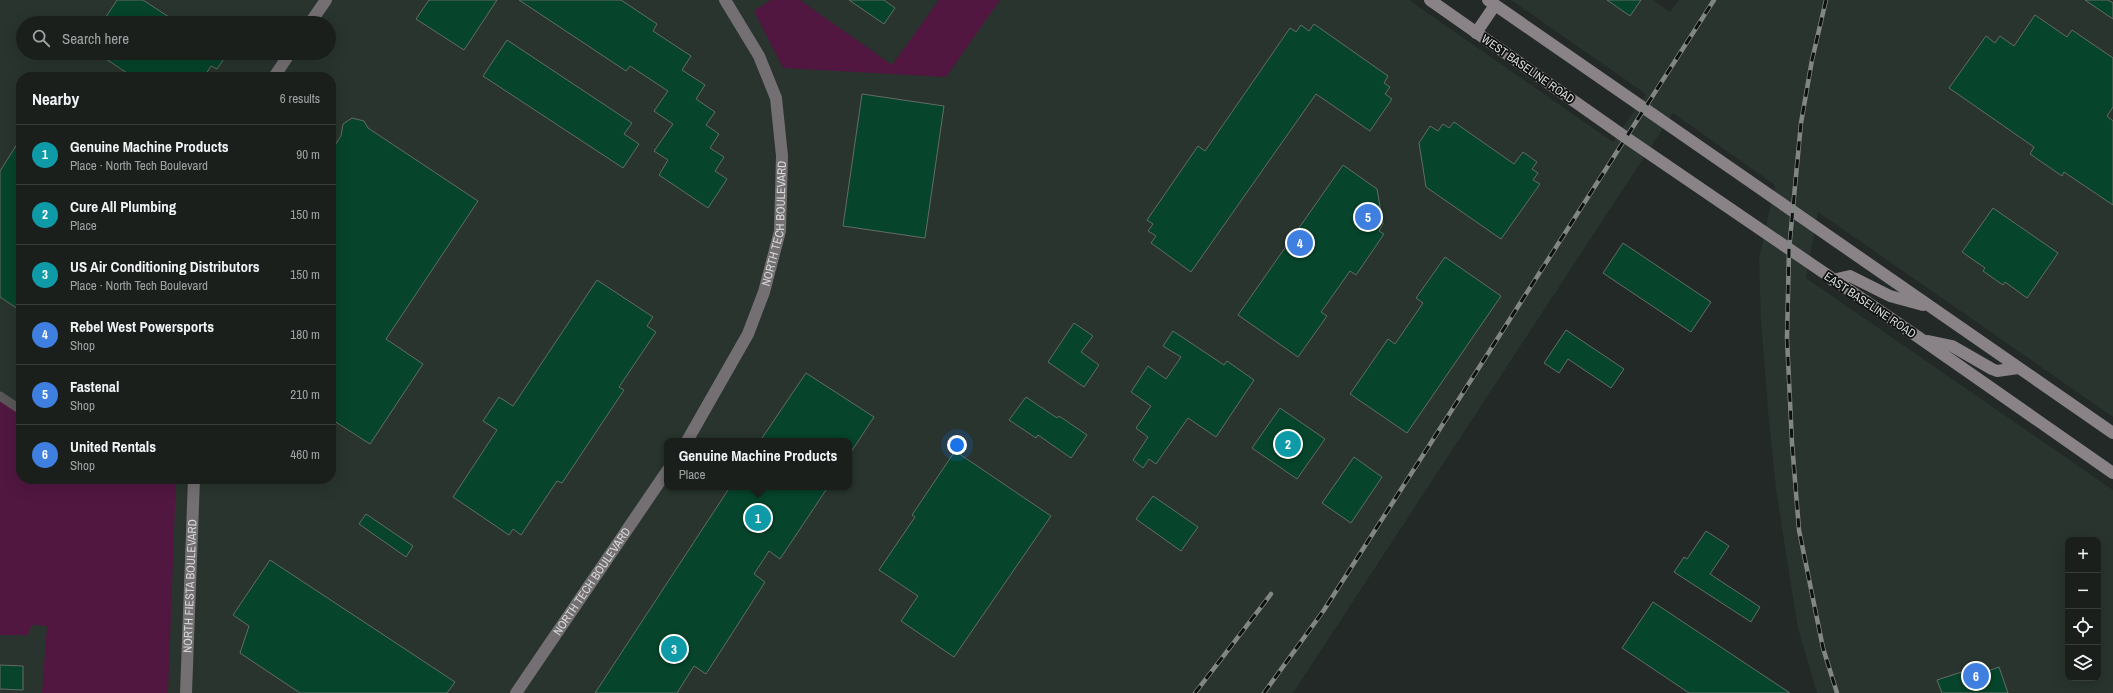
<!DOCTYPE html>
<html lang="en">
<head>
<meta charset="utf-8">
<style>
	body { margin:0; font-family:"Archivo Narrow",sans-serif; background:#232725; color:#f1f3f6 }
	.controls { position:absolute; right:12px; bottom:12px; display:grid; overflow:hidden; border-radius:8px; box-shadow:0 4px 16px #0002 }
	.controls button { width:36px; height:36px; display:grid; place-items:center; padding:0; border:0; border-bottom:1px solid #383d3b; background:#1a1f1c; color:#f1f3f6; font:20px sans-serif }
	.you { position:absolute; left:957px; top:445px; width:14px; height:14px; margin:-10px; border:3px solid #fff; border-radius:50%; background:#1a73e8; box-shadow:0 0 0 6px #1a73e833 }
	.badge { display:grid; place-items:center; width:26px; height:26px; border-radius:50%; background:#f491d3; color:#fff; font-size:13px; font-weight:700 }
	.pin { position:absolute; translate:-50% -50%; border:2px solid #fff; box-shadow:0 1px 4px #0006 }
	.popup { position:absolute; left:664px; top:438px; width:188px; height:52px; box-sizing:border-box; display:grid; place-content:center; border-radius:8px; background:#1a1f1c; filter:drop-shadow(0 1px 3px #0005); font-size:13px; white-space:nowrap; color:#9fa2a3 }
	.popup b { font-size:15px; color:#f1f3f6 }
	.popup::after { content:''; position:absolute; left:50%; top:100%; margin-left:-8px; border:8px solid transparent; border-top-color:#1a1f1c }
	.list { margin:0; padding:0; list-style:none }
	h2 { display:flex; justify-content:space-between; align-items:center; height:52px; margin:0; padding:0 16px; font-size:17px }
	h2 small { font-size:13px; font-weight:400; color:#9fa2a3 }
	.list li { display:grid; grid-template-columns:26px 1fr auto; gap:12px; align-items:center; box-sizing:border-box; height:60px; padding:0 16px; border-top:1px solid #383d3b }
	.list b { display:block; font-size:15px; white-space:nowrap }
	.list p { margin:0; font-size:13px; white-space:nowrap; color:#9fa2a3 }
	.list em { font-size:13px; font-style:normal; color:#9fa2a3 }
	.icon { flex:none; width:22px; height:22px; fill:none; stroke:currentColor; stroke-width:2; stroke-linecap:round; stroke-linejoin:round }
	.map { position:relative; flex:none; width:2113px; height:693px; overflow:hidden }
	.search { position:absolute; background:#1a1f1c; box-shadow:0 4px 16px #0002; left:16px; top:16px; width:320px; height:44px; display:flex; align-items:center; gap:10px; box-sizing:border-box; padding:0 14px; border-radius:22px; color:#9fa2a3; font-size:15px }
	.panel { position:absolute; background:#1a1f1c; box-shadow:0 4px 16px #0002; left:16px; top:72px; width:320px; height:412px; border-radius:16px }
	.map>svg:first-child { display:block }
</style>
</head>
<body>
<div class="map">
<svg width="2113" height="693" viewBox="0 0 2113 693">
	<rect width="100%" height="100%" fill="#232926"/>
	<!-- built -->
	<path fill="#28342d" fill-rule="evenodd" d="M 0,0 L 1409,0 L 1613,142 L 1646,94 L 1511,0 L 1653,0 L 1670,12 L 1679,0 L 2113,0 L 2113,417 L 1818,212 L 1806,278 L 2113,490 L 2113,693 L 1817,693 L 1798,629 L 1776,490 L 1768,410 L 1761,321 L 1759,259 L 1775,185 L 1673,113 L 1293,693 L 0,693 ZM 23,23 L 329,23 L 329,53 L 23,53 ZM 21,77 L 331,77 L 331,479 L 21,479 ZM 667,441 L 849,441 L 849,487 L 667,487 ZM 2068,540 L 2098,540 L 2098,678 L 2068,678 Z"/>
	<!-- green -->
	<g fill="#511741">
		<path d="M 771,0 L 800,0 L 892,65 L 939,0 L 1000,0 L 946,77 L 783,68 L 754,11 Z"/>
		<path d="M 0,396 L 21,410 L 21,479 L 176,479 L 168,693 L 42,693 L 47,626 L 32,625 L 28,635 L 0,635 Z"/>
	</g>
	<!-- building -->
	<g fill="#06442b" stroke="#646b67">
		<path d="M 117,0 L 143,0 L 178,23 L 102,23 Z"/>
		<path d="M 429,0 L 497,0 L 464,50 L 416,19 Z"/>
		<path d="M 519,0 L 621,0 L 657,24 L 653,31 L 691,56 L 682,70 L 705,85 L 696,99 L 715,112 L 706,125 L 719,134 L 710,148 L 724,157 L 715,171 L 727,179 L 708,208 L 659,175 L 668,160 L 654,151 L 673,124 L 654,111 L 668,91 L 630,66 L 626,71 Z"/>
		<path d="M 849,0 L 884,0 L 895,8 L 884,24 Z"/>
		<path d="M 1607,0 L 1641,0 L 1630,16 Z"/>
		<path d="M 2085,0 L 2108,0 L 2113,3 L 2113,19 Z"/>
		<path d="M 2035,15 L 2067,37 L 2072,30 L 2113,58 L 2113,107 L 2107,116 L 2113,121 L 2113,205 L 2064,172 L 2062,176 L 2030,154 L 2034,147 L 1949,88 L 1986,36 L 1995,43 L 2000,36 L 2014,46 Z"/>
		<path d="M 1314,24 L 1388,76 L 1384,83 L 1390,87 L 1385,94 L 1392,99 L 1370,131 L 1316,94 L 1191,272 L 1151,243 L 1156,236 L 1148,231 L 1153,224 L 1147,220 L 1198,146 L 1205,151 L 1290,28 L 1296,32 L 1301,25 L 1309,31 Z"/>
		<path d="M 507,40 L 632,123 L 624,134 L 639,144 L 623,168 L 483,76 Z"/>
		<path d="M 97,53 L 228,53 L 217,69 L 211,66 L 204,77 L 133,77 Z"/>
		<path d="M 862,94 L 944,106 L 925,238 L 843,226 Z"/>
		<path d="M 352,118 L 364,121 L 368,128 L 478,201 L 386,339 L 423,364 L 370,444 L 331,419 L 331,151 L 341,136 L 343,124 Z"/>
		<path d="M 1454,122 L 1514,164 L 1523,152 L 1537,162 L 1532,169 L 1538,173 L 1533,180 L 1540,184 L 1501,239 L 1426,187 L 1419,143 L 1430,126 L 1438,131 L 1443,124 L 1449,128 Z"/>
		<path d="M 21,138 L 21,311 L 0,297 L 0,171 Z"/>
		<path d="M 1343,165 L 1377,189 L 1383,224 L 1379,231 L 1384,234 L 1356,275 L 1350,271 L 1321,312 L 1327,316 L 1298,357 L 1238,315 Z"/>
		<path d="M 1993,208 L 2058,253 L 2027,298 L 2005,282 L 2003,285 L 1983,271 L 1985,268 L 1962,252 Z"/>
		<path d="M 1623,243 L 1711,302 L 1691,332 L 1603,273 Z"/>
		<path d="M 1445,257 L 1501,296 L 1407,433 L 1350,394 L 1388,339 L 1395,344 L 1423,303 L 1416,298 Z"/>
		<path d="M 597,280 L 653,317 L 647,326 L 656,332 L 619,387 L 624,390 L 562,483 L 557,481 L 521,535 L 513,529 L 509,535 L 453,497 L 497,430 L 483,421 L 499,397 L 513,406 Z"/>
		<path d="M 1074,323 L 1093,336 L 1081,352 L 1099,365 L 1084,387 L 1048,362 Z"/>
		<path d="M 1566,330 L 1624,369 L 1611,388 L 1568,359 L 1559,373 L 1544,363 Z"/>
		<path d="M 1173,331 L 1224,365 L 1227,361 L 1254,380 L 1216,437 L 1188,418 L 1156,464 L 1149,459 L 1143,468 L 1133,460 L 1148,437 L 1136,428 L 1151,406 L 1131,392 L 1148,366 L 1166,379 L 1181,357 L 1163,346 Z"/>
		<path d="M 806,373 L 874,417 L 849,455 L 849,441 L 760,441 Z"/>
		<path d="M 1026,397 L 1057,418 L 1059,416 L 1087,435 L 1071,458 L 1038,435 L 1036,438 L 1009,420 Z"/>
		<path d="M 1280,408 L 1325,439 L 1297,479 L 1252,448 Z"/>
		<path d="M 955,451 L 1051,516 L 954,657 L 901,621 L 918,596 L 879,570 L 915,517 L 912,515 Z"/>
		<path d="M 1354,457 L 1382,477 L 1351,523 L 1322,503 Z"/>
		<path d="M 730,487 L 828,487 L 780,559 L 769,551 L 754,574 L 765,582 L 706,674 L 694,666 L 677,693 L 595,693 Z"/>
		<path d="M 1153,496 L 1198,527 L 1181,551 L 1136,519 Z"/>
		<path d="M 366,514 L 413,546 L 406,557 L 359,524 Z"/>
		<path d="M 1706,531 L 1729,546 L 1710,574 L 1760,607 L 1751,622 L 1674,572 L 1684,557 L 1687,559 Z"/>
		<path d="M 270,560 L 455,682 L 447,693 L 300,693 L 240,653 L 249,626 L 233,615 Z"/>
		<path d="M 1653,602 L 1790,693 L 1689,693 L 1622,648 Z"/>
		<path d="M 0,665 L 23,666 L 23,690 L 0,689 Z"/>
		<path d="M 1983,665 L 1985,672 L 1999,667 L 2008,693 L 1942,693 L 1937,680 Z"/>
	</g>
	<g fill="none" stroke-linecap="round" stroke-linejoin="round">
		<!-- lane -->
		<path stroke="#595657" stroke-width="9" d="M 0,396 L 21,410"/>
		<!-- secondary -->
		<g stroke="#746f72" stroke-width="12">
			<path d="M 310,23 L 326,0"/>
			<path d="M 274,77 L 290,53"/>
			<path id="s1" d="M 687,441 L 748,334 L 764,292 L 780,231 L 782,156 L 776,98 L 759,56 L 725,0"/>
			<path id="s2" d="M 186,693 L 194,479"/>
			<path id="s3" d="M 516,693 L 667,471"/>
		</g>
		<!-- primary -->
		<g stroke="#898387" stroke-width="12">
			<path d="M 1430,0 L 1628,139 L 1921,339 L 2113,473"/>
			<path d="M 1488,0 L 2113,433"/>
			<path d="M 1476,33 L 1495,5"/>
			<path d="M 1832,280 L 1850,276 L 1890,296 L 1923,305"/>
			<path d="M 1928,341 L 1952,346 L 1992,369 L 1997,371 L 2018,368"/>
		</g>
		<defs>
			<g id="rail">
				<path d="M 1826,0 L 1812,60 L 1801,123 L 1789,250 L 1787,338 L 1792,443 L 1799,530 L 1823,648 L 1837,693"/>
				<path d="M 1195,693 L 1271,594"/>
				<path d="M 1264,693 L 1324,610 L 1714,0"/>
			</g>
		</defs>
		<!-- rail casing -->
		<use href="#rail" stroke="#828785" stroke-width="4.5"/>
		<!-- rail -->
		<use href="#rail" stroke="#0e110f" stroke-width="3" stroke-dasharray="9" stroke-linecap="butt"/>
	</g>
	<g text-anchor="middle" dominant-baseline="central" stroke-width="3.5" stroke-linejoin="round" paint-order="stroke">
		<!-- street labels -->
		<g font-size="12" fill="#d6dad8" stroke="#0e110f">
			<text transform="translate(1528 69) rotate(35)">WEST BASELINE ROAD</text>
			<text stroke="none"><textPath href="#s1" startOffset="238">NORTH TECH BOULEVARD</textPath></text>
			<text transform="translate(1870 305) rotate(34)">EAST BASELINE ROAD</text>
			<text stroke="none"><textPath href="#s3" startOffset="135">NORTH TECH BOULEVARD</textPath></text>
			<text stroke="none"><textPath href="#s2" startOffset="107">NORTH FIESTA BOULEVARD</textPath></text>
		</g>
	</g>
</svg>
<div class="controls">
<button>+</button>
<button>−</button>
<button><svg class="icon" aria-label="locate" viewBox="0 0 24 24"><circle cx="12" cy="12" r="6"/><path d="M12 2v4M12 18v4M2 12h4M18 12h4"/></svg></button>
<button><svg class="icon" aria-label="layers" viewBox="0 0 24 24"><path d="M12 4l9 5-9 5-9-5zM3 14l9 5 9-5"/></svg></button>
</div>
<div class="you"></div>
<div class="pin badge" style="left:758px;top:518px;background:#0f9aa8">1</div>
<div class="popup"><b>Genuine Machine Products</b>Place</div>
<div class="pin badge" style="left:1288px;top:444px;background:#0f9aa8">2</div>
<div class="pin badge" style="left:674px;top:649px;background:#0f9aa8">3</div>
<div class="pin badge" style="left:1300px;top:243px;background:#3f7fe0">4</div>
<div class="pin badge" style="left:1368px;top:217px;background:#3f7fe0">5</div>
<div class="pin badge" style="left:1976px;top:676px;background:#3f7fe0">6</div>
<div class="search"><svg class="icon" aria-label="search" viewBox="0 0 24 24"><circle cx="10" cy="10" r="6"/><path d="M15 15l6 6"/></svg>Search here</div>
<section class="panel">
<h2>Nearby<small>6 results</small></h2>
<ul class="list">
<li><span class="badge" style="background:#0f9aa8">1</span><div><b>Genuine Machine Products</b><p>Place · North Tech Boulevard</p></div><em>90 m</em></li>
<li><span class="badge" style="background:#0f9aa8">2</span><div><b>Cure All Plumbing</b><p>Place</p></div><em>150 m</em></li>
<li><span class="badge" style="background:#0f9aa8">3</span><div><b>US Air Conditioning Distributors</b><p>Place · North Tech Boulevard</p></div><em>150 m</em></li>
<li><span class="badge" style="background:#3f7fe0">4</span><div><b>Rebel West Powersports</b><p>Shop</p></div><em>180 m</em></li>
<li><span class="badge" style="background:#3f7fe0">5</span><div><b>Fastenal</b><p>Shop</p></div><em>210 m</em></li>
<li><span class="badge" style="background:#3f7fe0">6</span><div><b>United Rentals</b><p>Shop</p></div><em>460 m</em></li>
</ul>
</section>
</div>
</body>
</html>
